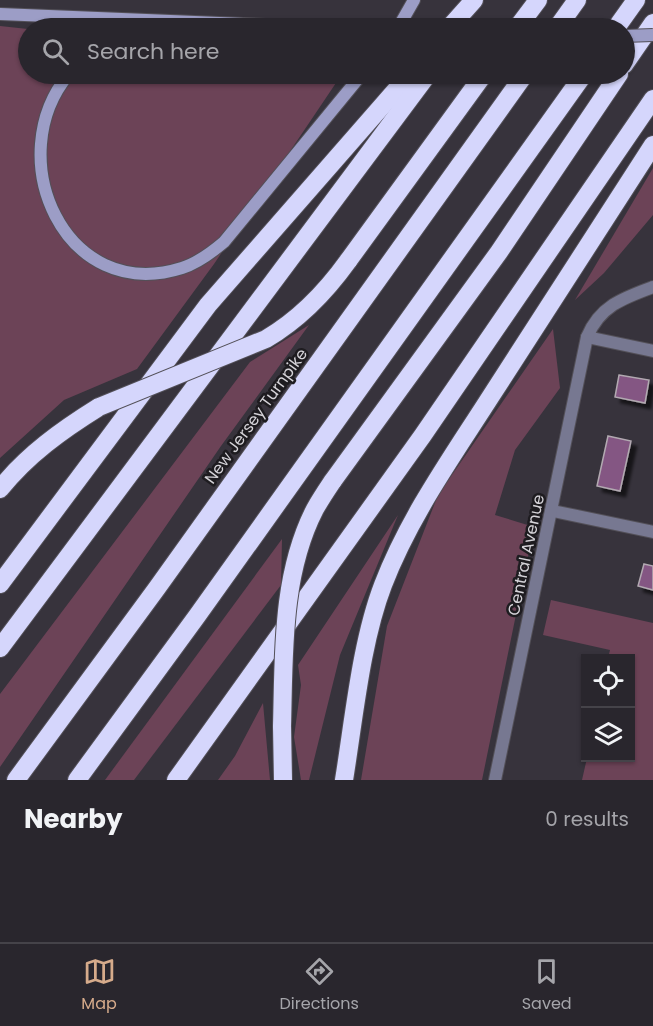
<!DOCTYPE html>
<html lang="en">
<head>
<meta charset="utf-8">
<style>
	body { margin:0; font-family:Poppins,sans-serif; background:#312e35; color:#f1f3f6 }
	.controls { position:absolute; right:18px; bottom:18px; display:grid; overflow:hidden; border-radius:0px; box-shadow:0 2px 4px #0004 }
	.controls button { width:54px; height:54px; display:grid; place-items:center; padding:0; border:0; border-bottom:2px solid #454349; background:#29262d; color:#f1f3f6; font:30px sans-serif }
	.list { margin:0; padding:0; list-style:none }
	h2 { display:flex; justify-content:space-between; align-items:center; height:78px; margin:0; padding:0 24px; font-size:26px }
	h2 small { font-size:20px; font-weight:400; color:#a5a5aa }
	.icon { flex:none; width:33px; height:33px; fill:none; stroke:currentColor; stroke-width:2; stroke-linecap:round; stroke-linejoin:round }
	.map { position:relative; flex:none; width:653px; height:780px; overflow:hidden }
	.search { position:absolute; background:#29262d; box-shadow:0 2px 4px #0004; left:18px; right:18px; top:18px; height:66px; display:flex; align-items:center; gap:15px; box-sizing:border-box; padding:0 21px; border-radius:33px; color:#a5a5aa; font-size:22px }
	.sheet { height:162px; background:#29262d }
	nav { display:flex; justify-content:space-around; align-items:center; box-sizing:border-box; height:84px; border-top:2px solid #454349; background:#29262d; font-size:16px; color:#a5a5aa }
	nav a { display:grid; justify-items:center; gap:3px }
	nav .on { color:#d6ab8b }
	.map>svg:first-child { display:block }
</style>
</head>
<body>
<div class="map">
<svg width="653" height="780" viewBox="0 0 653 780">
	<defs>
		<filter id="shadow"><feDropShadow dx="5.5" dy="5.5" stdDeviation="1.5" flood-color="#0009"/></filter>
	</defs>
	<rect width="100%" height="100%" fill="#37333c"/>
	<!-- green -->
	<g fill="#6c4357">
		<path d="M 0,26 L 28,29 L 28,74 L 342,74 L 214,264 L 137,369 L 64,400 L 0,458 Z"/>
		<path d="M 653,168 L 653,215 L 604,273 L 575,300 Z"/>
		<path d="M 309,325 L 221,446 L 0,767 L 0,694 L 250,362 Z"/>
		<path d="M 553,329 L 560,388 L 515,450 L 495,515 L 534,527 L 482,780 L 361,780 L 387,626 L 438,495 Z"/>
		<path d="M 398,515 L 340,655 L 309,780 L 301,780 L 294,737 L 301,685 L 298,665 Z"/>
		<path d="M 282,539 L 281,585 L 134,780 L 105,780 Z"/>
		<path d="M 551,600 L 653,623 L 653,780 L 582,780 L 587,758 L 630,758 L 630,658 L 608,658 L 610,650 L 543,635 Z"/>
		<path d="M 263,703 L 270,780 L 218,780 L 235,756 Z"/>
	</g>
	<!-- building -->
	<g fill="#845783" stroke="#b2a9b1" stroke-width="1.5" filter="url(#shadow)">
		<path d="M 619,375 L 649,380 L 645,403 L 615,397 Z"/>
		<path d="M 608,436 L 631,441 L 620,491 L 597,486 Z"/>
		<path d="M 644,564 L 653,566 L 653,590 L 638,586 Z"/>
	</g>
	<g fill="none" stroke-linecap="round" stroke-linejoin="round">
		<defs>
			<g id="minor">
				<path d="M 587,337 L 653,351"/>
				<path d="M 553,511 L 653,532"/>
				<path d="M 495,780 L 587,337 C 600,306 623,298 653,287"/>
			</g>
			<g id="secondary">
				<path d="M 0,14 L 339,28"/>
				<path d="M 398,28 L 414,0"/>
				<path d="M 69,74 C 0,156 64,305 182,268 C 198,263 211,253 224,242 L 362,74"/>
			</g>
			<g id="motorway">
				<path d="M 449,28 L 474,0"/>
				<path d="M 517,28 L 538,0"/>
				<path d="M 557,28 L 577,0"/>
				<path d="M 616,28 L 636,0"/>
				<path d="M 624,65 L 653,23"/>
				<path d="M 348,261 L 484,74"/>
				<path d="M 332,482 L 499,252 L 619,74"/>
				<path d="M 0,489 C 27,455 62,430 99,407"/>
				<path d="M 0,584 L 208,305 L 410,74"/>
				<path d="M 0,648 L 428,74"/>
				<path d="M 282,726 L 283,780"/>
				<path d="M 16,780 L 157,588 L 525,74"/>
				<path d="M 77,780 L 197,616 L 584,74"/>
				<path d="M 176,780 L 423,435 L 653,99"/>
				<path d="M 344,780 C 354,719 361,642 383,585 C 409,517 452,457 491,396 C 545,313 599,229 653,145"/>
			</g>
		</defs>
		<!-- minor casing -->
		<use href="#minor" stroke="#535058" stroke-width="14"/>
		<!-- secondary casing -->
		<use href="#secondary" stroke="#535058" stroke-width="14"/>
		<!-- motorway casing -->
		<use href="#motorway" stroke="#535058" stroke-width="20"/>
		<!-- minor -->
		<use href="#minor" stroke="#777891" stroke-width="12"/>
		<!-- secondary -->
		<use href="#secondary" stroke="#9c9dc6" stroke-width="12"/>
		<!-- motorway -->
		<use href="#motorway" stroke="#d5d6fc" stroke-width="18"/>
		<defs>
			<path id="secondary-bridge" d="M 624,36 L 653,35"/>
			<g id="motorway-bridge">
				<path d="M 99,407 L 266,339 C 300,319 325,293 348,261"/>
				<path d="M 282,726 C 284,654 281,575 315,509 C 320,500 326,491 332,482"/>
			</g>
		</defs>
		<!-- secondary-bridge casing -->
		<use href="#secondary-bridge" stroke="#535058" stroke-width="14" stroke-linecap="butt"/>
		<!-- motorway-bridge casing -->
		<use href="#motorway-bridge" stroke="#535058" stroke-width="20" stroke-linecap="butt"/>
		<!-- secondary-bridge -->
		<use href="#secondary-bridge" stroke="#9c9dc6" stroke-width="12"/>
		<!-- motorway-bridge -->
		<use href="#motorway-bridge" stroke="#d5d6fc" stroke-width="18"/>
	</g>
	<g text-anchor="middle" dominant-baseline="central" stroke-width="5" stroke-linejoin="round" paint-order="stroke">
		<!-- street labels -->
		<g font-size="16" fill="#d5d3d8" stroke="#1e1c20">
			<text transform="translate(256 416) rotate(-54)">New Jersey Turnpike</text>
			<text transform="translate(526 555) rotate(-78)">Central Avenue</text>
		</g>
	</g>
</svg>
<div class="controls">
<button><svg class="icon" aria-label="locate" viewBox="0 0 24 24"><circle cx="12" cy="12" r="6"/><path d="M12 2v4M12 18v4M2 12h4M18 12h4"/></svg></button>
<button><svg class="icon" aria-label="layers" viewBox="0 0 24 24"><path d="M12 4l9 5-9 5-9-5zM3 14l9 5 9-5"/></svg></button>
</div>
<div class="search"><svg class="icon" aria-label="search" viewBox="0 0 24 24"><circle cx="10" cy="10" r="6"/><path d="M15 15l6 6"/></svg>Search here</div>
</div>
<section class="sheet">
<h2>Nearby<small>0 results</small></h2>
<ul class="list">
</ul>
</section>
<nav>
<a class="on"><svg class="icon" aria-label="map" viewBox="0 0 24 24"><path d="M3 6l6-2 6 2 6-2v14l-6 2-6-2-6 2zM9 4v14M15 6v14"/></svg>Map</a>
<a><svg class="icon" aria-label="directions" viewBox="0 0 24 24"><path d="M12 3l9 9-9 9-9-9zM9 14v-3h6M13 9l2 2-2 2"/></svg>Directions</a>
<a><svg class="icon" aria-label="saved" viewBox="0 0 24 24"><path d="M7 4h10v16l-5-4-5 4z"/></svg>Saved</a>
</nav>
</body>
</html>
